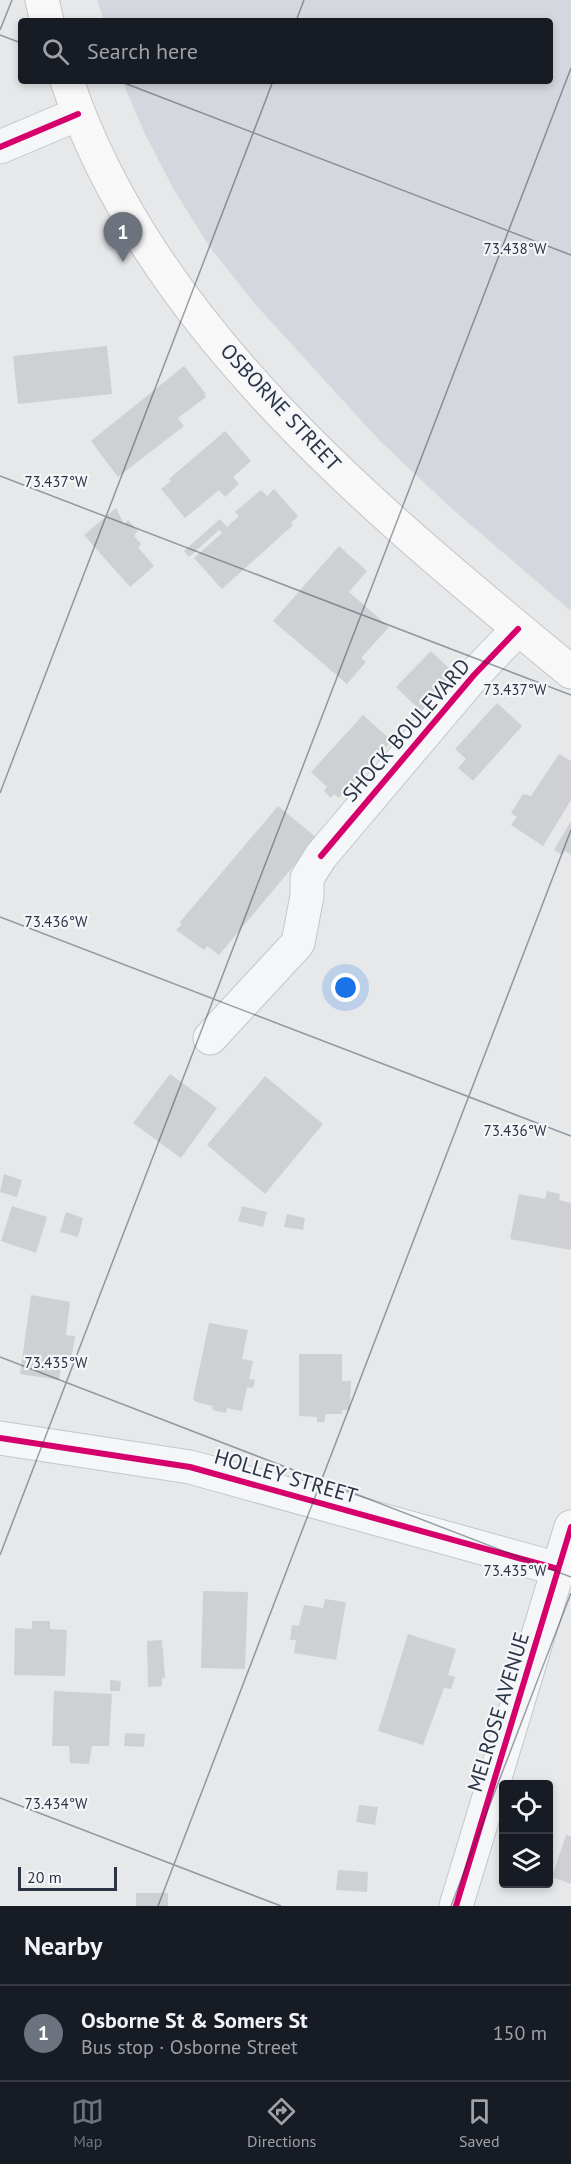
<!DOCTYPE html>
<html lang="en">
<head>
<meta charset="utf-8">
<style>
	body { margin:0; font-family:"PT Sans",sans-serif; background:#242831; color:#f1f3f6 }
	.controls { position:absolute; right:18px; bottom:18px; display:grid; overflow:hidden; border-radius:6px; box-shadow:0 3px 9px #0003 }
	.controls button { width:54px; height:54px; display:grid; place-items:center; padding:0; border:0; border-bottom:2px solid #363941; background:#171b24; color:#f1f3f6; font:30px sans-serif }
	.scale { position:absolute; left:18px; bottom:15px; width:99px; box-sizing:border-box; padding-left:6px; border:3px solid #2b3445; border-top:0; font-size:16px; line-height:21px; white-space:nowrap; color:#2b3445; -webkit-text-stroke:4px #f4f6f9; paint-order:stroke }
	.you { position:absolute; left:346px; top:988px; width:21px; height:21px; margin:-15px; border:4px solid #fff; border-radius:50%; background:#1a73e8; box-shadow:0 0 0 9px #1a73e833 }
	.badge { display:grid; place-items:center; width:39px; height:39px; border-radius:50%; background:#6c737f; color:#fff; font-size:20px; font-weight:700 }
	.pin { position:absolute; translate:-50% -50px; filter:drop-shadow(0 2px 3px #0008) }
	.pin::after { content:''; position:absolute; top:32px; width:21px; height:18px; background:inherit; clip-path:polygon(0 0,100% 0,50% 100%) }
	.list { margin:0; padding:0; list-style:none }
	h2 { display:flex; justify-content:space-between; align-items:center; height:78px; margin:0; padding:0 24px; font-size:26px }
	h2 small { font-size:20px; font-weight:400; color:#9ea1a6 }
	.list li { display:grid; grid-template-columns:39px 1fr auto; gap:18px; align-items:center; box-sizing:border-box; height:96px; padding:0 24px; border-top:2px solid #363941 }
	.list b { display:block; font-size:22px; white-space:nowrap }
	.list p { margin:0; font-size:20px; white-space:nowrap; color:#9ea1a6 }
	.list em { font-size:20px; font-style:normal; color:#9ea1a6 }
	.icon { flex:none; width:33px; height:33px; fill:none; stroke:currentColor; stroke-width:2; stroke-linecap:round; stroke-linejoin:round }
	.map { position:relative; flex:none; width:571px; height:1906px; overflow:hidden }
	.search { position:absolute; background:#171b24; box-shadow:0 3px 9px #0003; left:18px; right:18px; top:18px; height:66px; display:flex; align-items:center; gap:15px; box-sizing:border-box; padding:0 21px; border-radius:6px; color:#9ea1a6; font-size:22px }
	.sheet { height:174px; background:#171b24 }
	nav { display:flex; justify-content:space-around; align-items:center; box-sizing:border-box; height:84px; border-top:2px solid #363941; background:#171b24; font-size:16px; color:#9ea1a6 }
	nav a { display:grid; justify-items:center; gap:3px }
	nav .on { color:#6c737f }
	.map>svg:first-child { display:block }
</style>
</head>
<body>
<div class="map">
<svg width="571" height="1906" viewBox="0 0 571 1906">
	<rect width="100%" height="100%" fill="#e6e8ea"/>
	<!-- built -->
	<path fill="#d4d7dd" d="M 97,0 L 571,0 L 571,611 L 450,507 L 379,440 L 255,304 L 209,246 L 174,190 L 145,134 L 122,81 L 550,81 L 550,21 L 104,21 Z"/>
	<!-- building -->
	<g fill="#ced0d3">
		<path d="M 107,346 L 112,394 L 18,404 L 13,356 Z"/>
		<path d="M 184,366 L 206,394 L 204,395 L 206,397 L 178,418 L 184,426 L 118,477 L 91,441 Z"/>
		<path d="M 225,431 L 251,461 L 233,477 L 239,484 L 225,497 L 219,490 L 185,518 L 161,489 L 171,481 L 169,479 Z"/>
		<path d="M 274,489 L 298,516 L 291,523 L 293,525 L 222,589 L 194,558 L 222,533 L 219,530 L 189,557 L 184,551 L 220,519 L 227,527 L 239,516 L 235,512 L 261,490 L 267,496 Z"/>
		<path d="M 116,508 L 124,524 L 128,520 L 138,531 L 134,536 L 141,544 L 138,547 L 154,566 L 130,587 L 84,535 Z"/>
		<path d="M 339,546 L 367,571 L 349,592 L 389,627 L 361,658 L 366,662 L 347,684 L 273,621 Z"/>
		<path d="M 431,651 L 460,679 L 425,715 L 396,687 Z"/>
		<path d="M 497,703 L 522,726 L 473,781 L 458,768 L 466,759 L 455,749 Z"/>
		<path d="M 363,715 L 392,741 L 339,798 L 334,794 L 331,798 L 324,791 L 327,787 L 311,772 Z"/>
		<path d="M 559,754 L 571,761 L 571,800 L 543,846 L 511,825 L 517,817 L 511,813 L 523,794 L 531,796 Z"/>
		<path d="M 278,806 L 317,838 L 219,955 L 207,946 L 204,950 L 176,930 L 182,924 L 180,922 Z"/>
		<path d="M 571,821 L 571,855 L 565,851 L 562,855 L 554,850 Z"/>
		<path d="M 170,1074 L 217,1108 L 181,1158 L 133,1123 Z"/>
		<path d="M 265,1076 L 323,1124 L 265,1194 L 207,1145 Z"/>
		<path d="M 4,1174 L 22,1180 L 17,1197 L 0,1192 Z"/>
		<path d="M 547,1191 L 560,1194 L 559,1200 L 571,1203 L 571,1250 L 510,1239 L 519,1194 L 545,1199 Z"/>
		<path d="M 12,1206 L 47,1217 L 36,1253 L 1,1241 Z"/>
		<path d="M 242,1206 L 267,1212 L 263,1227 L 238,1221 Z"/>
		<path d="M 66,1212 L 83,1218 L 78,1237 L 60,1232 Z"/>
		<path d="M 287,1214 L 305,1218 L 303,1230 L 284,1227 Z"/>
		<path d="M 31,1295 L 70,1302 L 66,1335 L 75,1336 L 74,1343 L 71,1359 L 62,1358 L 59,1380 L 20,1374 Z"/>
		<path d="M 209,1323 L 248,1330 L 242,1359 L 253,1361 L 249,1379 L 255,1380 L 253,1388 L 247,1387 L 242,1411 L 227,1408 L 226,1413 L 212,1410 L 213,1406 L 196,1402 L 193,1399 Z"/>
		<path d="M 299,1354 L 342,1354 L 342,1381 L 351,1381 L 350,1410 L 342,1410 L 342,1414 L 326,1414 L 324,1422 L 317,1422 L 317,1417 L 299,1416 Z"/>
		<path d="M 203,1591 L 248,1592 L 245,1669 L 201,1668 Z"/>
		<path d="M 325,1599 L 346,1602 L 336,1660 L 294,1653 L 296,1640 L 290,1640 L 292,1625 L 299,1626 L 304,1605 L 323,1608 Z"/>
		<path d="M 32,1621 L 50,1621 L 50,1629 L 67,1630 L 65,1676 L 14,1675 L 15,1628 L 32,1629 Z"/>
		<path d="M 408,1634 L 456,1649 L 448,1675 L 455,1677 L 451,1689 L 444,1688 L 423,1745 L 378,1731 Z"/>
		<path d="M 162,1640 L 165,1678 L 162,1678 L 162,1686 L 148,1687 L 147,1641 Z"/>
		<path d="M 110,1680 L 121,1681 L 120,1691 L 110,1691 Z"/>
		<path d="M 54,1691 L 112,1694 L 109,1746 L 92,1746 L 89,1764 L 70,1763 L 69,1746 L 52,1746 Z"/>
		<path d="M 125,1733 L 145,1734 L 144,1747 L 124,1746 Z"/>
		<path d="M 359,1805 L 378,1807 L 375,1825 L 356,1822 Z"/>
		<path d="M 566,1835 L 571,1836 L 571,1884 L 552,1877 Z"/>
		<path d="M 338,1870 L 368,1872 L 367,1892 L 336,1890 Z"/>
		<rect x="136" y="1893" width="32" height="13"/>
	</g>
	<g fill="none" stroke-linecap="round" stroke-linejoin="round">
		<defs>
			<g id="minor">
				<path d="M 0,147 L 78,114"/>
				<path d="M 210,1038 L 298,943 L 307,896 L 307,878 L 321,856 L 474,675 L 518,629"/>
				<path d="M 0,1438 L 190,1467 L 558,1569"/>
				<path d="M 456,1906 L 571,1527"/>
			</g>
			<g id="major">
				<path d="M 42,0 L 47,21"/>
				<path d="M 67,81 C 151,329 376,511 571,672"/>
			</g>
		</defs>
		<!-- minor casing -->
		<use href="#minor" stroke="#c4c6c8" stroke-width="35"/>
		<!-- major casing -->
		<use href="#major" stroke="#c2c5c8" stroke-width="35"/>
		<!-- minor -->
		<use href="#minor" stroke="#f5f6f7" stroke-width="33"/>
		<!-- major -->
		<use href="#major" stroke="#f8f8f8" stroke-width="33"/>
		<defs>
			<g id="cycleway">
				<path d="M 0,147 L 78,114"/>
				<path d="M 321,856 L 474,675 L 518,629"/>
				<path d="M 0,1438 L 190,1467 L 558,1569"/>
				<path d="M 456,1906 L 571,1527"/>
			</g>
		</defs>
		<!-- cycleway casing -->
		<use href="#cycleway" stroke="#f4f6f9" stroke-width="10"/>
		<!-- cycleway -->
		<use href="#cycleway" stroke="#d6006c" stroke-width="6"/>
	</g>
	<!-- ticks -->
	<path fill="none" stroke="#2b3445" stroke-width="1.5" stroke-opacity="0.45" d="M 296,21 L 304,0M 0,30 L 12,0M 0,35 L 21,43M 119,81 L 571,255M 0,476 L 571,695M 0,793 L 273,81M 0,917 L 571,1136M 0,1357 L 571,1577M 0,1555 L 571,68M 0,1798 L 281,1906M 158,1906 L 571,830M 451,1906 L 571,1593"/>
	<g text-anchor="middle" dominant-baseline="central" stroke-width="4.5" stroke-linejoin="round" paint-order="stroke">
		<!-- street labels -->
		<g font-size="21" fill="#2b3445" stroke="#f4f6f9">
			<text transform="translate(281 407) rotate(47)">OSBORNE STREET</text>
			<text transform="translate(406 730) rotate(-49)">SHOCK BOULEVARD</text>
			<text transform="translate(286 1476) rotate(16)">HOLLEY STREET</text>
			<text transform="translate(498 1712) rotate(-73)">MELROSE AVENUE</text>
		</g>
	</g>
	<g font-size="15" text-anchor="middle" fill="#2b3445" stroke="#f4f6f9" stroke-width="4.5" stroke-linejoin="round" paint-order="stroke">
		<text x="515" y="254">73.438°W</text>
		<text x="56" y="487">73.437°W</text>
		<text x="515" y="695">73.437°W</text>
		<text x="56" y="927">73.436°W</text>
		<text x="515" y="1136">73.436°W</text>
		<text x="56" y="1368">73.435°W</text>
		<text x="515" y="1576">73.435°W</text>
		<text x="56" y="1809">73.434°W</text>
	</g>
</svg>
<div class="controls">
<button><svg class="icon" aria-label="locate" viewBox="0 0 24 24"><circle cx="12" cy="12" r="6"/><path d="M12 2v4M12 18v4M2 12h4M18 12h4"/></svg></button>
<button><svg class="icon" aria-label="layers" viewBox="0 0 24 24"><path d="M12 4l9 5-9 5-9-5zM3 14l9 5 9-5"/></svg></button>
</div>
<div class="scale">20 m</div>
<div class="you"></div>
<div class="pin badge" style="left:123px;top:262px">1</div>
<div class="search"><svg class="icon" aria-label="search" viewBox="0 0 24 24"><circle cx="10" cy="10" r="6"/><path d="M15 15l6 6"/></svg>Search here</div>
</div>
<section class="sheet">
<h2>Nearby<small></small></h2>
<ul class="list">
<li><span class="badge">1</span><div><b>Osborne St &amp; Somers St</b><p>Bus stop · Osborne Street</p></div><em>150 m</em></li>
</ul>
</section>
<nav>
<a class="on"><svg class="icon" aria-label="map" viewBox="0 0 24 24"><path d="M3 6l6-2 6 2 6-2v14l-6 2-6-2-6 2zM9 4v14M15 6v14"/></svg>Map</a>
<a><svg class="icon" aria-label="directions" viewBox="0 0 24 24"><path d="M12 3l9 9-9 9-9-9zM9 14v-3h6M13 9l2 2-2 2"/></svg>Directions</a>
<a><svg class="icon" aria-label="saved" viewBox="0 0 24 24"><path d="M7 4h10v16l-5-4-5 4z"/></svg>Saved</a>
</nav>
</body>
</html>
